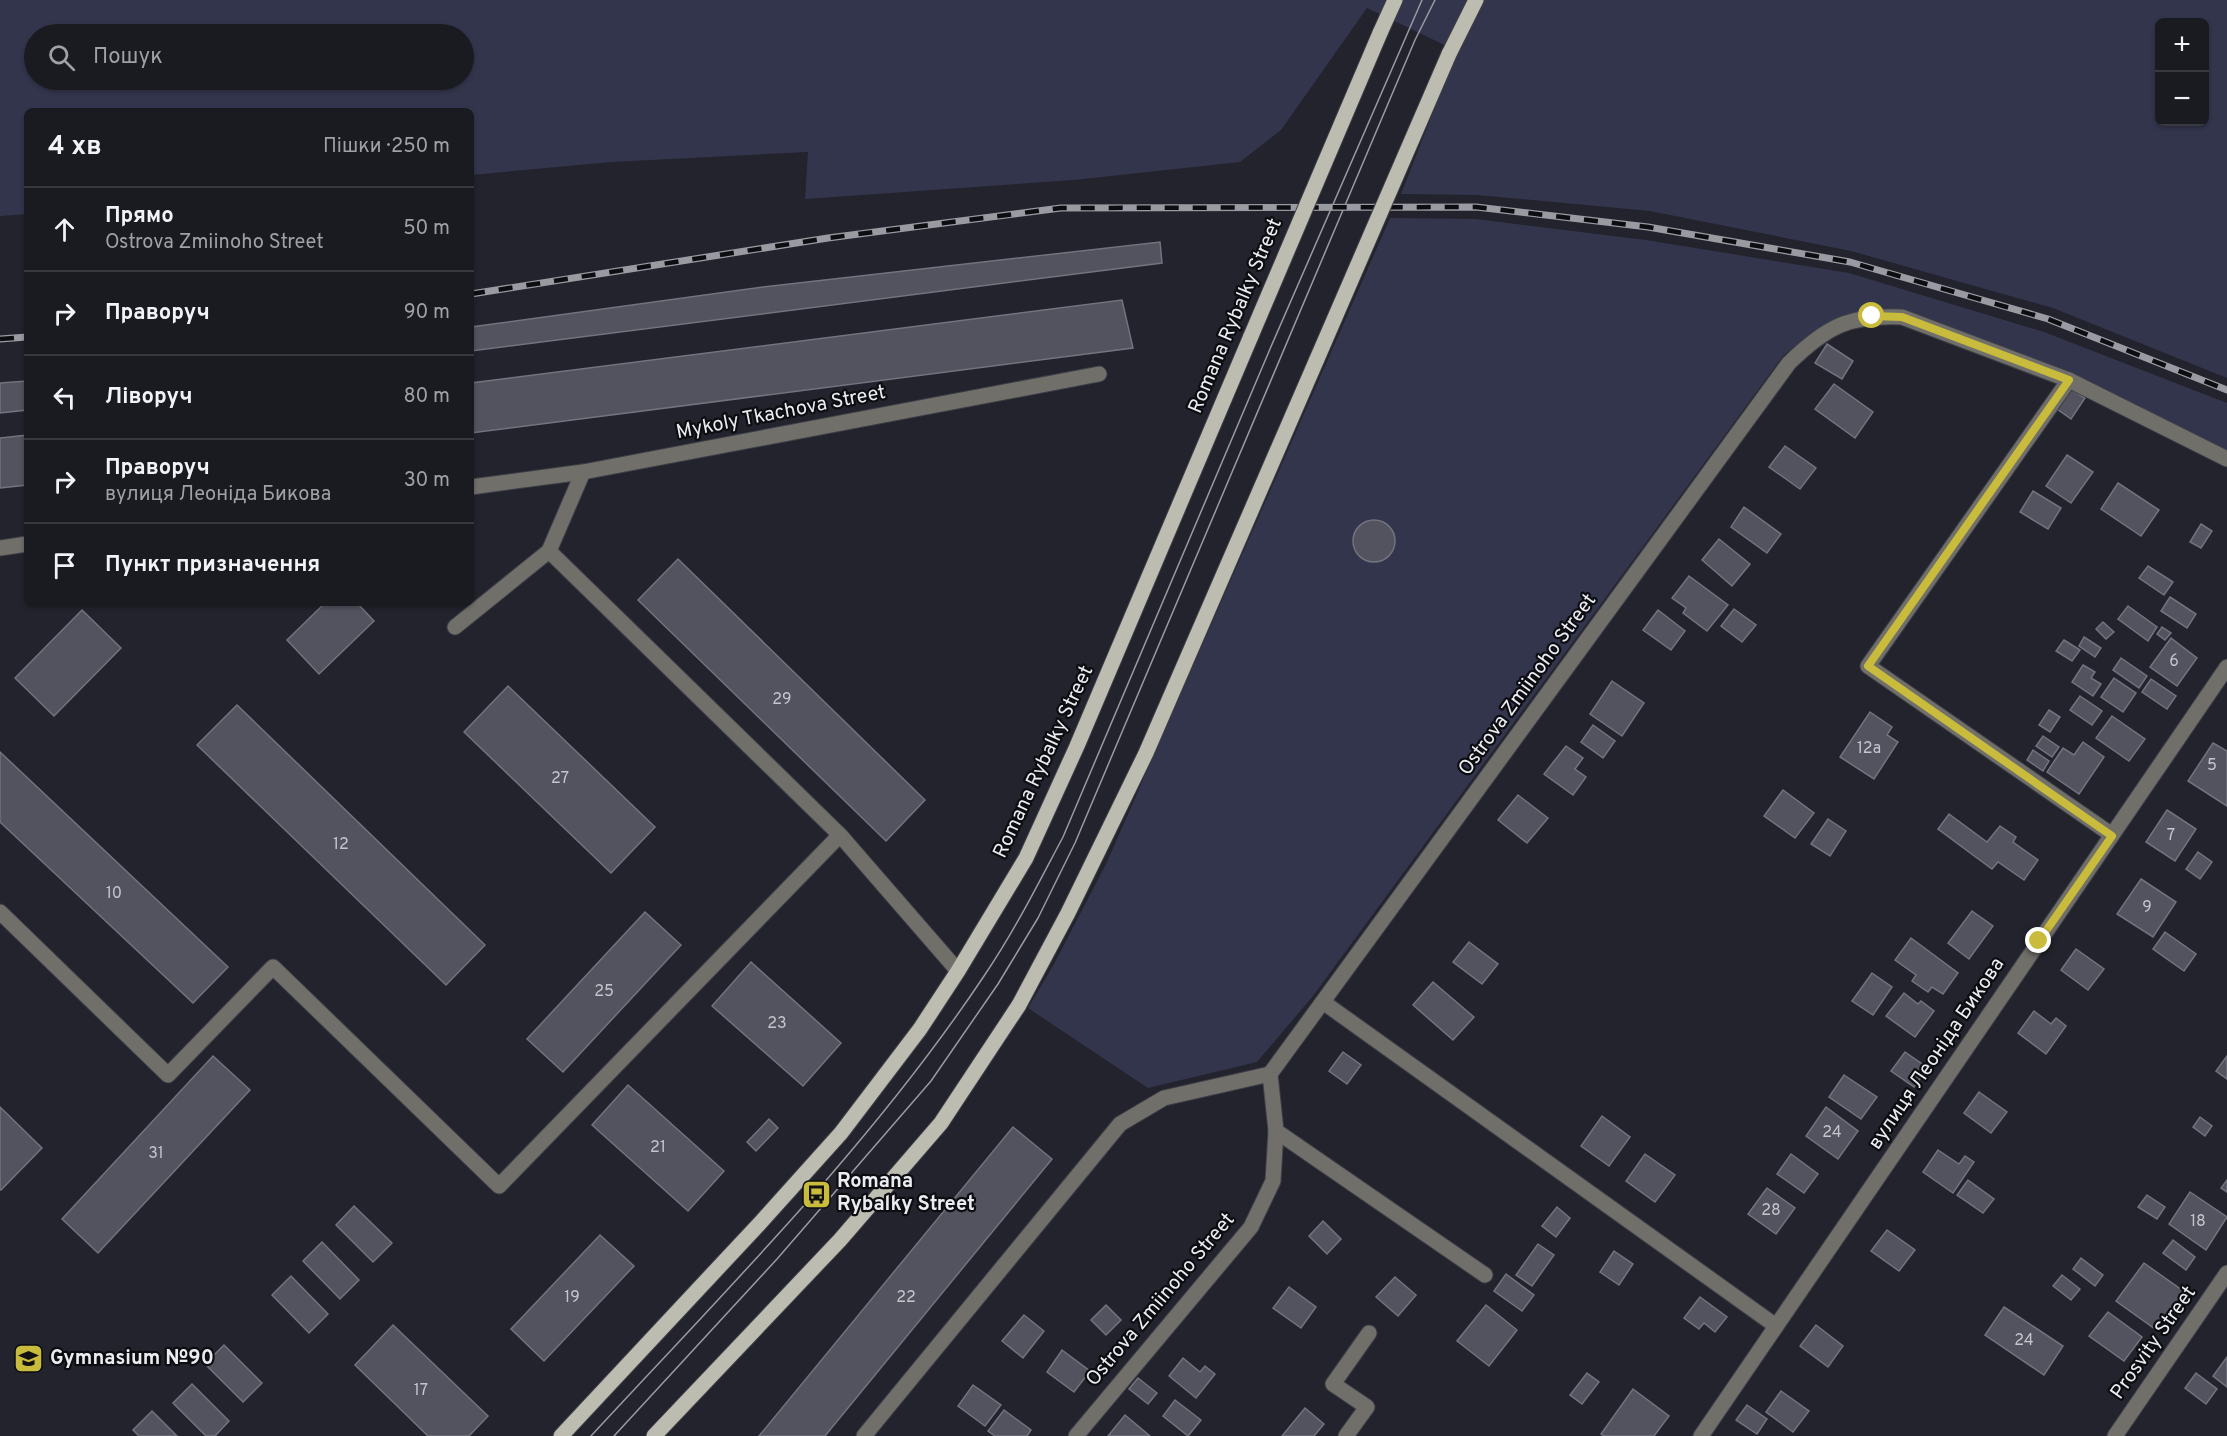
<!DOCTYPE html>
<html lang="uk">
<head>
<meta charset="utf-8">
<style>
	body { margin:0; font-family:Overpass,sans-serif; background:#23232a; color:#f1f3f6 }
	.controls { position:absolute; right:18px; top:18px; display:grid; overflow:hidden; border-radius:9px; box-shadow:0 2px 4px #0004 }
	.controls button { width:54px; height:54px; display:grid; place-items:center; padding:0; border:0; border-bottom:2px solid #38383f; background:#1a1a21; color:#f1f3f6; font:30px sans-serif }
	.stop { position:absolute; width:18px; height:18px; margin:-14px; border:4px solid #c9bb3b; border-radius:50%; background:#fff }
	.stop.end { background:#c9bb3b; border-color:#fff; box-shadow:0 2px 6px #0008 }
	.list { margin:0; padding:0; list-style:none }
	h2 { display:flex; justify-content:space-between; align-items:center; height:78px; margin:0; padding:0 24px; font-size:26px }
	h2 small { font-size:20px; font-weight:400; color:#9fa1a5 }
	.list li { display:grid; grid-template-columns:39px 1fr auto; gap:18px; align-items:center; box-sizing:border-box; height:84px; padding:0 24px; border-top:2px solid #38383f }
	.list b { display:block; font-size:22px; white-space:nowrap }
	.list p { margin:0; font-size:20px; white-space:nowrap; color:#9fa1a5 }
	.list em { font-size:20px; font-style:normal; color:#9fa1a5 }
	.icon { flex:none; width:33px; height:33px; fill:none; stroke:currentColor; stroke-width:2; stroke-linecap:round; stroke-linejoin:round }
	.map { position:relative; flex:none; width:2227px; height:1436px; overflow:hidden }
	.search { position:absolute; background:#1a1a21; box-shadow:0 2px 4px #0004; left:24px; top:24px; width:450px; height:66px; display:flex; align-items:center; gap:15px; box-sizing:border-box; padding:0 21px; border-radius:33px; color:#9fa1a5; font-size:22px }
	.panel { position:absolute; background:#1a1a21; box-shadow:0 2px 4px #0004; left:24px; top:108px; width:450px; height:498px; border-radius:9px }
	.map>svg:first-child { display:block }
</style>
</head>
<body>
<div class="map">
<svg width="2227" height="1436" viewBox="0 0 2227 1436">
	<rect width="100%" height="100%" fill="#22232c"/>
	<!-- green -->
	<g fill="#33354d" fill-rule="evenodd">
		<path d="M 0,0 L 2227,0 L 2227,378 L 2053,308 L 1851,251 L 1650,211 L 1477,195 L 1401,194 L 1457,51 L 1367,8 L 1281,130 L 1240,162 L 1074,180 L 805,199 L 808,152 L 611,162 L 471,175 L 471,111 L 27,111 L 27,214 L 0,216 ZM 2160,22 L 2204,22 L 2204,122 L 2160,122 ZM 34,34 L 464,34 L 464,80 L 34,80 Z"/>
		<path d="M 1390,218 L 1476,219 L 1646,240 L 1849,273 L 2044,332 L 2227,403 L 2227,453 L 2068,374 L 1873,311 L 1843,315 L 1812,332 L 1783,356 L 1313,996 L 1257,1062 L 1148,1088 L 1028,1008 L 1054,964 L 1106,864 Z"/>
	</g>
	<!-- building -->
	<g fill="#52535e" stroke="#71737e" stroke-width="1.5">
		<path d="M 1160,242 L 1162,263 L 471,351 L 471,327 L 763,287 Z"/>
		<path d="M 1122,300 L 1133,348 L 471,433 L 471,383 Z"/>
		<path d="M 1827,344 L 1853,361 L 1842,379 L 1815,363 Z"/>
		<path d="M 27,381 L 27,410 L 0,413 L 0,383 Z"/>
		<path d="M 1834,384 L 1873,412 L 1855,438 L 1815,409 Z"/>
		<path d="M 2071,389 L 2085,398 L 2071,419 L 2057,409 Z"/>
		<path d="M 27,435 L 27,485 L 0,488 L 0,438 Z"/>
		<path d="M 1785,446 L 1816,468 L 1800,489 L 1769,467 Z"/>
		<path d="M 2067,455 L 2093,472 L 2071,503 L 2046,486 Z"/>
		<path d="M 2118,483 L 2159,510 L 2141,536 L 2101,509 Z"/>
		<path d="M 2033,491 L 2061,508 L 2048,529 L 2020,512 Z"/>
		<path d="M 1744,507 L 1781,534 L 1767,553 L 1731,527 Z"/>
		<circle cx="1374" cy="541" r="21"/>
		<path d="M 2201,524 L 2212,531 L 2201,548 L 2190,542 Z"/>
		<path d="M 1719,539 L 1750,564 L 1732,586 L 1702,560 Z"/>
		<path d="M 678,559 L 925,800 L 886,841 L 638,600 Z"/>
		<path d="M 2148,566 L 2173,582 L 2164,595 L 2139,578 Z"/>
		<path d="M 1689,576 L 1728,605 L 1707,631 L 1683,613 L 1686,608 L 1672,598 Z"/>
		<path d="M 2170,597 L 2196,614 L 2187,628 L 2161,611 Z"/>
		<path d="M 325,603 L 357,603 L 374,621 L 319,674 L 287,640 Z"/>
		<path d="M 2128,606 L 2157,627 L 2148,641 L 2118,619 Z"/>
		<path d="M 1734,609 L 1756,625 L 1742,642 L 1721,626 Z"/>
		<path d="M 82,610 L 121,648 L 54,716 L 15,678 Z"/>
		<path d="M 1658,610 L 1685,631 L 1671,650 L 1643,630 Z"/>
		<path d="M 2103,622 L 2114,632 L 2106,639 L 2096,629 Z"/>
		<path d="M 2162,627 L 2171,633 L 2165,640 L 2157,634 Z"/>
		<path d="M 2084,637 L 2101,648 L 2095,657 L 2079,646 Z"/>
		<path d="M 2171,638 L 2197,658 L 2177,686 L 2150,667 Z"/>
		<path d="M 2064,640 L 2080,650 L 2072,661 L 2056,651 Z"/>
		<path d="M 2121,658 L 2147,676 L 2139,688 L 2113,670 Z"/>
		<path d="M 2083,665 L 2095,672 L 2091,678 L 2101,684 L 2093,696 L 2072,682 Z"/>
		<path d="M 2114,678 L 2136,693 L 2123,712 L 2101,697 Z"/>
		<path d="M 2151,679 L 2176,696 L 2167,709 L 2142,692 Z"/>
		<path d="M 1612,681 L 1644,703 L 1622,736 L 1590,714 Z"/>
		<path d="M 508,686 L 655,827 L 611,873 L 464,732 Z"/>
		<path d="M 2080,696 L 2102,711 L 2092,725 L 2070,710 Z"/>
		<path d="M 237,705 L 485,945 L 446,985 L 197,745 Z"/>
		<path d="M 2049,710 L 2060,717 L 2050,732 L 2039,725 Z"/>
		<path d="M 1870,712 L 1892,727 L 1887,735 L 1898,742 L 1874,779 L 1840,757 Z"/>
		<path d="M 2112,716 L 2145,739 L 2129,761 L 2096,738 Z"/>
		<path d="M 1593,725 L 1615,741 L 1603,758 L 1581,742 Z"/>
		<path d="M 2043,736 L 2059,747 L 2052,757 L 2036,746 Z"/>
		<path d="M 2083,742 L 2104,757 L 2079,794 L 2047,772 L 2063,748 L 2074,755 Z"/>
		<path d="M 2213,743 L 2227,751 L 2227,806 L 2188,781 Z"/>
		<path d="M 1566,746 L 1583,758 L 1575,769 L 1586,777 L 1573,795 L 1544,774 Z"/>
		<path d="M 2033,750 L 2049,761 L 2043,771 L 2027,760 Z"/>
		<path d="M 0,752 L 228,967 L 193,1003 L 0,822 Z"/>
		<path d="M 1783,790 L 1814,813 L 1795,838 L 1764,816 Z"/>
		<path d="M 1518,795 L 1548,818 L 1527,843 L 1498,820 Z"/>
		<path d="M 2167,810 L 2196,829 L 2175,861 L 2146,842 Z"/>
		<path d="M 1949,814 L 1987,842 L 2000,826 L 2016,837 L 2013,842 L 2038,860 L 2024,880 L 1998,862 L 1992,869 L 1938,829 Z"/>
		<path d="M 1828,819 L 1846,831 L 1830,856 L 1811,844 Z"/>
		<path d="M 2198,852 L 2212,862 L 2200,879 L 2186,869 Z"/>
		<path d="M 2141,879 L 2176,902 L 2153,937 L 2117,914 Z"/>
		<path d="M 1972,911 L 1993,926 L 1969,959 L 1948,943 Z"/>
		<path d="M 645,912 L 681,945 L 563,1072 L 527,1039 Z"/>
		<path d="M 2165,932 L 2196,954 L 2184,971 L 2153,949 Z"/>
		<path d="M 1911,938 L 1958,973 L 1943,994 L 1932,987 L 1928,992 L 1912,981 L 1916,975 L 1895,960 Z"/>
		<path d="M 1469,942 L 1498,964 L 1482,984 L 1453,962 Z"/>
		<path d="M 2076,949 L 2104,969 L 2088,990 L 2061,970 Z"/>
		<path d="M 751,962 L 841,1043 L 803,1086 L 712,1006 Z"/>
		<path d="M 1872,973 L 1892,987 L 1873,1015 L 1852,1001 Z"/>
		<path d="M 1433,982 L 1474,1017 L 1453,1040 L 1413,1005 Z"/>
		<path d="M 1904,993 L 1918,1004 L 1921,1001 L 1934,1011 L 1915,1037 L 1886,1016 Z"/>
		<path d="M 2034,1011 L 2051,1024 L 2056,1018 L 2066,1026 L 2046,1054 L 2018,1033 Z"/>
		<path d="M 1343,1052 L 1361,1065 L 1347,1084 L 1329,1071 Z"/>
		<path d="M 1905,1052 L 1928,1068 L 1914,1087 L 1891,1071 Z"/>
		<path d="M 213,1056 L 250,1090 L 98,1253 L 62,1219 Z"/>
		<path d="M 2227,1056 L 2227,1079 L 2216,1071 Z"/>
		<path d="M 1844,1075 L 1877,1097 L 1861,1119 L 1829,1097 Z"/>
		<path d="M 628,1085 L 724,1171 L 688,1211 L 592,1125 Z"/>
		<path d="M 1979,1092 L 2007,1112 L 1991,1133 L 1964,1113 Z"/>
		<path d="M 0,1107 L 42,1148 L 1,1190 L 0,1190 Z"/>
		<path d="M 1826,1107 L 1858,1131 L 1838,1159 L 1806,1136 Z"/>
		<path d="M 1602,1116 L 1630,1137 L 1609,1166 L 1581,1146 Z"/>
		<path d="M 2200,1117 L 2212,1126 L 2205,1136 L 2193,1127 Z"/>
		<path d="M 769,1119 L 778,1128 L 756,1151 L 747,1142 Z"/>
		<path d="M 1013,1127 L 1052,1159 L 825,1436 L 759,1436 Z"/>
		<path d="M 1938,1150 L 1959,1164 L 1965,1156 L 1974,1162 L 1953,1193 L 1923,1172 Z"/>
		<path d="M 1645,1154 L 1675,1175 L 1655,1202 L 1626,1181 Z"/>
		<path d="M 1791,1154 L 1818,1174 L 1804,1193 L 1777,1174 Z"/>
		<path d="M 1968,1180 L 1994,1199 L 1983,1213 L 1957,1195 Z"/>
		<path d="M 2227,1180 L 2227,1192 L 2221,1188 Z"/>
		<path d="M 1767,1188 L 1795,1208 L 1776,1234 L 1748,1214 Z"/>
		<path d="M 2190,1192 L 2227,1217 L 2206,1250 L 2169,1224 Z"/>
		<path d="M 2147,1195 L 2165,1207 L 2157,1219 L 2138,1207 Z"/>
		<path d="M 354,1206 L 392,1243 L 373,1262 L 336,1225 Z"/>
		<path d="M 1557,1207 L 1570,1218 L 1556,1237 L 1542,1226 Z"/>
		<path d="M 1323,1221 L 1341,1239 L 1327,1254 L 1309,1236 Z"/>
		<path d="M 1887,1230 L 1915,1250 L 1899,1271 L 1871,1251 Z"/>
		<path d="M 600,1235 L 634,1266 L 544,1361 L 511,1329 Z"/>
		<path d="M 2173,1240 L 2195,1257 L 2186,1270 L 2163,1253 Z"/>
		<path d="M 322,1242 L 359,1280 L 340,1299 L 303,1261 Z"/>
		<path d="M 1538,1244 L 1554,1255 L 1532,1286 L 1516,1275 Z"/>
		<path d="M 1614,1251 L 1633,1264 L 1619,1285 L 1600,1272 Z"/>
		<path d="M 2081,1258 L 2103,1275 L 2095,1286 L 2073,1269 Z"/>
		<path d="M 2144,1263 L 2186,1293 L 2155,1329 L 2116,1301 Z"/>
		<path d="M 1506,1274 L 1534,1295 L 1522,1311 L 1494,1291 Z"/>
		<path d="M 2062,1275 L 2080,1289 L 2071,1300 L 2053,1286 Z"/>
		<path d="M 291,1276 L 328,1314 L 309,1333 L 272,1295 Z"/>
		<path d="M 1395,1277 L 1416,1295 L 1398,1316 L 1376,1297 Z"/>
		<path d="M 1289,1287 L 1316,1307 L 1301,1328 L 1273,1308 Z"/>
		<path d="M 1700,1297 L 1727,1317 L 1715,1332 L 1704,1323 L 1699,1329 L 1684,1318 Z"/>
		<path d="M 1106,1305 L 1121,1320 L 1106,1335 L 1091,1320 Z"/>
		<path d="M 1486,1305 L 1517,1330 L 1489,1366 L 1457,1341 Z"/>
		<path d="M 2004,1307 L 2063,1346 L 2044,1375 L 1985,1335 Z"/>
		<path d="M 2108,1312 L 2142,1337 L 2124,1361 L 2089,1336 Z"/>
		<path d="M 1024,1315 L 1044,1331 L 1023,1358 L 1002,1341 Z"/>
		<path d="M 393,1325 L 488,1416 L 469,1436 L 428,1436 L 355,1365 Z"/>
		<path d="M 1816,1325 L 1843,1346 L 1828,1367 L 1800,1346 Z"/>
		<path d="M 224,1345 L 262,1383 L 243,1402 L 205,1364 Z"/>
		<path d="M 1062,1350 L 1090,1371 L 1074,1392 L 1047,1372 Z"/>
		<path d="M 2227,1357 L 2227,1387 L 2213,1376 Z"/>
		<path d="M 1183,1358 L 1200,1372 L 1205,1366 L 1215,1374 L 1196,1398 L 1169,1376 Z"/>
		<path d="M 1587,1373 L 1599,1382 L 1582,1404 L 1570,1395 Z"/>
		<path d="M 2196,1373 L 2217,1389 L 2206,1404 L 2185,1388 Z"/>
		<path d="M 1138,1378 L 1157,1393 L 1148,1404 L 1129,1389 Z"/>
		<path d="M 192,1384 L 229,1421 L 215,1436 L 206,1436 L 173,1403 Z"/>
		<path d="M 973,1385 L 1001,1405 L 985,1426 L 958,1406 Z"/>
		<path d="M 1633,1389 L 1669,1416 L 1654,1436 L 1604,1436 L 1601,1434 Z"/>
		<path d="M 1781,1391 L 1809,1411 L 1793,1432 L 1766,1412 Z"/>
		<path d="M 1175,1400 L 1201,1420 L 1188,1436 L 1163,1416 Z"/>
		<path d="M 1747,1405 L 1767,1419 L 1757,1434 L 1736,1420 Z"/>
		<path d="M 1305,1408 L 1324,1424 L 1314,1436 L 1282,1436 Z"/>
		<path d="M 1004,1410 L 1031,1430 L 1027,1436 L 995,1436 L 988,1431 Z"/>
		<path d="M 152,1411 L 177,1436 L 139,1436 L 133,1430 Z"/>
		<path d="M 1125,1415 L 1150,1436 L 1108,1436 Z"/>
	</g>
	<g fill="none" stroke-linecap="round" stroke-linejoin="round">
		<defs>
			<g id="minor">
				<path d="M 2069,380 L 1868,666 L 2112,835"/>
				<path d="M 471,487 L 583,472 L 1099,374"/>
				<path d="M 0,548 L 27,544"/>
				<path d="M 549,551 L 583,472"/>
				<path d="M 840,835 L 958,971"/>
				<path d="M 0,912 L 168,1075 L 273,967 L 499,1186 L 840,835 L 549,551 L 455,627"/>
				<path d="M 1323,1002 L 1776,1326"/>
				<path d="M 1276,1131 L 1485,1275"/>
				<path d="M 864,1436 L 1120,1124 L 1164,1098 L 1270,1074"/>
				<path d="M 1076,1436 L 1251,1227 L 1273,1181 L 1276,1131 L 1270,1074 L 1789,363 C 1827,326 1849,315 1902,317 L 2069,380 L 2227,459"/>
				<path d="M 1346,1436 L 1367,1407 L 1333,1384 L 1369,1333"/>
				<path d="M 1701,1436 L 2227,667"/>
				<path d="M 2115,1436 L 2227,1273"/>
			</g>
			<g id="major">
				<path d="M 1380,33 L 1395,0"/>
				<path d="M 1449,54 L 1476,0"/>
				<path d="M 561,1436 L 761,1222 L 841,1133 L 920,1029 L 958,971 L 1026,858 L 1077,746 L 1251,336"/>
				<path d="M 654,1436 L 840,1240 L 941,1123 L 1019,1005 L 1068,913 L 1146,753 L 1317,359"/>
			</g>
		</defs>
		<!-- minor casing -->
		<use href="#minor" stroke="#3e3f48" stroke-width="17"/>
		<!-- major casing -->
		<use href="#major" stroke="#3e3f48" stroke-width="17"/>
		<!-- minor -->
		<use href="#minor" stroke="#706f6a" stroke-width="15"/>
		<!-- major -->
		<use href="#major" stroke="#bdbcb1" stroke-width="15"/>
		<!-- tram -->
		<g stroke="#9a9aa2" stroke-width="1.5">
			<path d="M 591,1436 C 728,1288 872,1144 984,976 C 1014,932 1038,884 1063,837 L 1270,349 L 1422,0"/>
			<path d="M 614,1436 L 777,1259 L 931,1081 L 998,984 L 1038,918 L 1075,843 L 1415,40 L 1435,0"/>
		</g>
		<defs>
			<g id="rail">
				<path d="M 471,294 L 828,238 L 1061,208 L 1476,207 L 1648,227 L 1850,262 L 2048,319 L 2227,390"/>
				<path d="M 0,339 L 27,337"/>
			</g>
		</defs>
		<!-- rail casing -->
		<use href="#rail" stroke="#9a9aa2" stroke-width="7"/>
		<!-- rail -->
		<use href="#rail" stroke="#0c0d11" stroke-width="4.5" stroke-dasharray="14" stroke-linecap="butt"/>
		<defs>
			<g id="major-bridge">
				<path d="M 1251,336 L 1380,33"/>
				<path d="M 1317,359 L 1449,54"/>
			</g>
		</defs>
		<!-- major-bridge casing -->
		<use href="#major-bridge" stroke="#3e3f48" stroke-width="17" stroke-linecap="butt"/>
		<!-- major-bridge -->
		<use href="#major-bridge" stroke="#bdbcb1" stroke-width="15"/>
	</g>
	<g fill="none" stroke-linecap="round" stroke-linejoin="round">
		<!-- route -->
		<path stroke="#c9bb3b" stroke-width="8" d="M 1872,316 L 1902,317 L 2069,380 L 1868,666 L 2112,836 L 2039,941"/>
	</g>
	<!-- icons -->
	<defs>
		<symbol id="bus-square" viewBox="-11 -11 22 22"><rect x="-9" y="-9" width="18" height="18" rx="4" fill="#c9bb3b" stroke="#0c0d11"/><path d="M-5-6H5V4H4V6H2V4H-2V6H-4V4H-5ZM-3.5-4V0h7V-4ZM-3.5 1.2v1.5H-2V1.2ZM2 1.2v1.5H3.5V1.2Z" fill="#111"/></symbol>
		<symbol id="school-square" viewBox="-11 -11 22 22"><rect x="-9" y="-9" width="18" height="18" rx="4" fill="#c9bb3b" stroke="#0c0d11"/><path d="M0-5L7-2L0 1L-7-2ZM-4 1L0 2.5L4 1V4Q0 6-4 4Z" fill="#111"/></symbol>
	</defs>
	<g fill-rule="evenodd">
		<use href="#bus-square" x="800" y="1178" width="33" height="33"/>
		<use href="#school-square" x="12" y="1342" width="33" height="33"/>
	</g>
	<g text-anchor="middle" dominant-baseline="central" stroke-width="4.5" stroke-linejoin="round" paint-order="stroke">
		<!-- number labels -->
		<g font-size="16" fill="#c5c5cd">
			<text x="2174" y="662">6</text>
			<text x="782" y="700">29</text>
			<text x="1869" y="749">12а</text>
			<text x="2212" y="766">5</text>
			<text x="560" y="779">27</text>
			<text x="2171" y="836">7</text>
			<text x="341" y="845">12</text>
			<text x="114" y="894">10</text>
			<text x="2147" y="908">9</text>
			<text x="604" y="992">25</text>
			<text x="777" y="1024">23</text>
			<text x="1832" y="1133">24</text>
			<text x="658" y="1148">21</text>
			<text x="156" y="1154">31</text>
			<text x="1771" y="1211">28</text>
			<text x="2198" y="1222">18</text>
			<text x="572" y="1298">19</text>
			<text x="906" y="1298">22</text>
			<text x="2024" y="1341">24</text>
			<text x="421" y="1391">17</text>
		</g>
		<!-- street labels -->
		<g font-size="20" fill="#ebebf2" stroke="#0c0d11">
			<text transform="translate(1236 316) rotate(-67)">Romana Rybalky Street</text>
			<text transform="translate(781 413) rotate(-11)">Mykoly Tkachova Street</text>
			<text transform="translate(1528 685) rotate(-54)">Ostrova Zmiinoho Street</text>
			<text transform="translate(1044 762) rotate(-65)">Romana Rybalky Street</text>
			<text transform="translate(1937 1054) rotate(-56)">вулиця Леоніда Бикова</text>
			<text transform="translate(1161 1300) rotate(-50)">Ostrova Zmiinoho Street</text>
			<text transform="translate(2154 1343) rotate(-55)">Prosvity Street</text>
		</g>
		<!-- poi labels -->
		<g font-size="20" font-weight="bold" fill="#ebebf2" stroke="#0c0d11" text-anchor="start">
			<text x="837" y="1182">Romana<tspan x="837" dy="23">Rybalky Street</tspan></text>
			<text x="50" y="1359">Gymnasium №90</text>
		</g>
	</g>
</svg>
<div class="controls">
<button>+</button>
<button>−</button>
</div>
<div class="stop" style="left:1872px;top:316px"></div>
<div class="stop end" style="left:2039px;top:941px"></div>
<div class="search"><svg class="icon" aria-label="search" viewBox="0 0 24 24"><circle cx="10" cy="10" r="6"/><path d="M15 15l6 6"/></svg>Пошук</div>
<section class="panel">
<h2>4 хв<small>Пішки · 250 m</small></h2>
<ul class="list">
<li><svg class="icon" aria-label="ahead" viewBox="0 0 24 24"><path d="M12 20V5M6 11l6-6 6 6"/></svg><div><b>Прямо</b><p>Ostrova Zmiinoho Street</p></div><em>50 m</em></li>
<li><svg class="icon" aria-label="right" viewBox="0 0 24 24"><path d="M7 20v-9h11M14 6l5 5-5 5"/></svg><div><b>Праворуч</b></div><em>90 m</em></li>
<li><svg class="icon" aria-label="left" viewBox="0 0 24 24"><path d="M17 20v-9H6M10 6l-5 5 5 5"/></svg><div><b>Ліворуч</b></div><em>80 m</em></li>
<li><svg class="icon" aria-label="right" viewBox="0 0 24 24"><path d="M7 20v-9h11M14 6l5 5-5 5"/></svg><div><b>Праворуч</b><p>вулиця Леоніда Бикова</p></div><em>30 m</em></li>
<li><svg class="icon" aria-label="arrive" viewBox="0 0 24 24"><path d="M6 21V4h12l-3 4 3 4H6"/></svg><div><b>Пункт призначення</b></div></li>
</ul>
</section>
</div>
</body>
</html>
